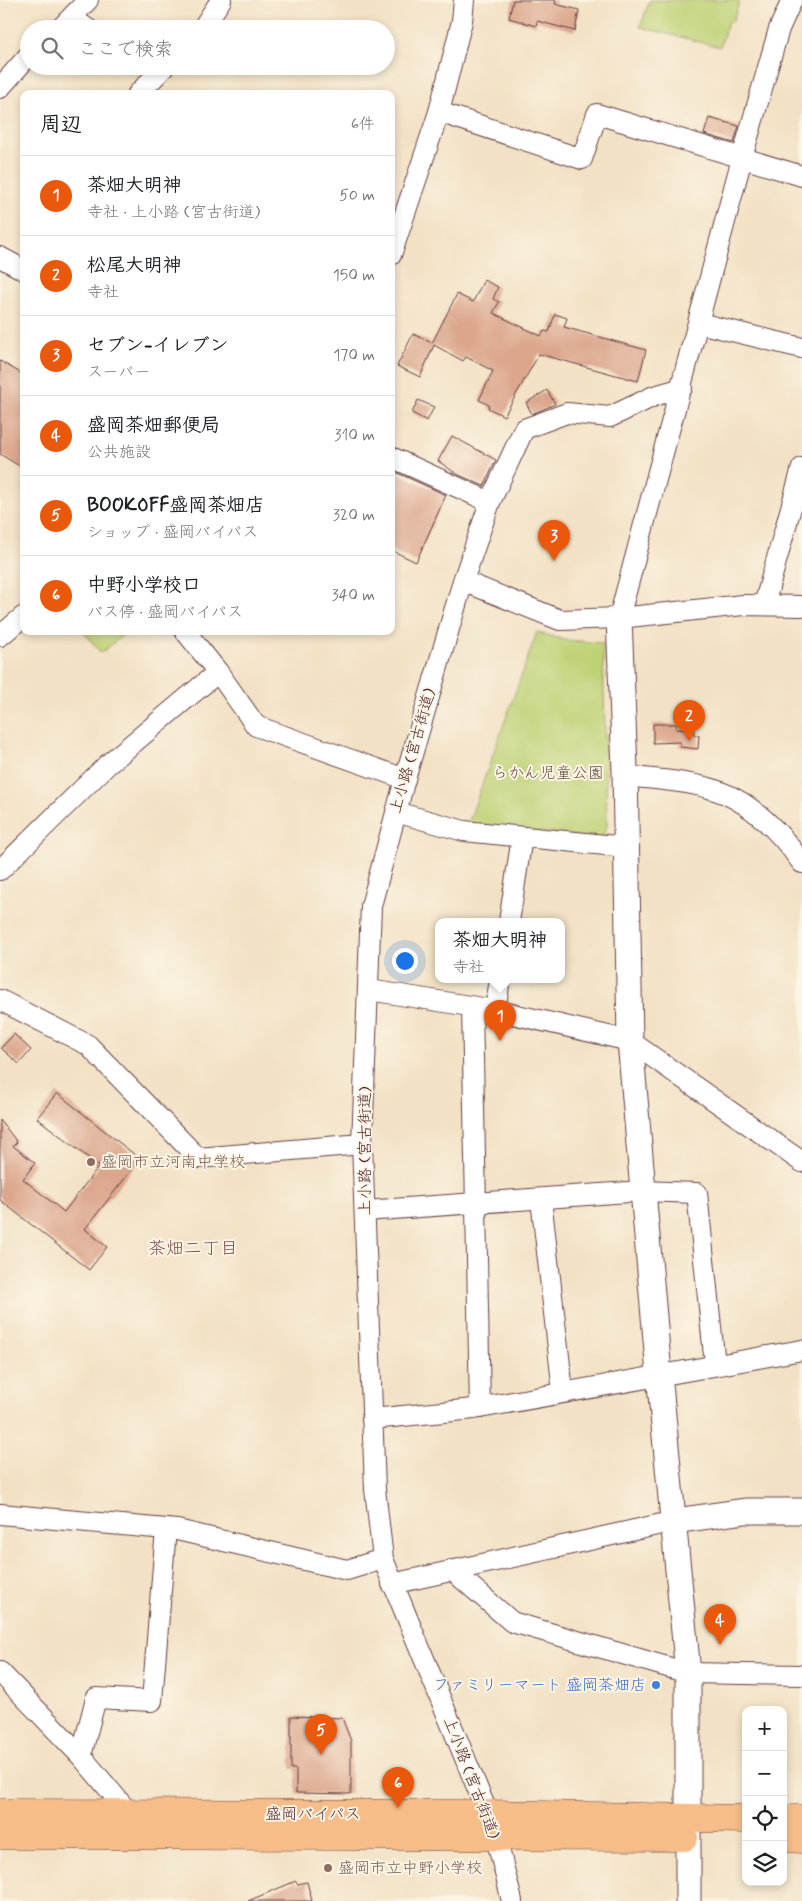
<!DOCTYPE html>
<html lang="ja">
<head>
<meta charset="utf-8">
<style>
	body { margin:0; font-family:Mynerve,"Klee One",sans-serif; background:#f2f2f2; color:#202124 }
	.controls { position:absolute; right:15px; bottom:15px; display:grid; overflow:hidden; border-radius:10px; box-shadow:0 2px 8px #0003 }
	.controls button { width:45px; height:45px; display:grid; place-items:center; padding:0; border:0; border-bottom:1px solid #e0e0e0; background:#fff; color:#202124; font:25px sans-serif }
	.you { position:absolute; left:404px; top:960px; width:18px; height:18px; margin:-12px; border:4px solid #fff; border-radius:50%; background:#1a73e8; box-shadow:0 0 0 8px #1a73e833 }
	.badge { display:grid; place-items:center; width:32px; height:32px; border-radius:50%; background:#ea580c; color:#fff; font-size:16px; font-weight:700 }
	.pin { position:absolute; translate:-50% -41px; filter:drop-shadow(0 1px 2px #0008) }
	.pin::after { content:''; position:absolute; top:26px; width:18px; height:15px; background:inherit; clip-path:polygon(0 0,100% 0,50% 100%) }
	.popup { position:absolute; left:435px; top:918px; width:130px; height:65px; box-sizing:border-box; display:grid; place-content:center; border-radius:10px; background:#fff; filter:drop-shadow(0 1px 4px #0005); font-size:16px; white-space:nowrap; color:#757577 }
	.popup b { font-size:19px; color:#202124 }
	.popup::after { content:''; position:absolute; left:50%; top:100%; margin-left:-10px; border:10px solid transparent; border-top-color:#fff }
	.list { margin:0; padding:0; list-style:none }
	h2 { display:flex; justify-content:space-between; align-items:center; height:65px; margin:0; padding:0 20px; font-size:21px }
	h2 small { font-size:16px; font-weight:400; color:#757577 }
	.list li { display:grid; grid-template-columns:32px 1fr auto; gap:15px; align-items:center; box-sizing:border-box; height:80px; padding:0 20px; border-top:1px solid #e0e0e0 }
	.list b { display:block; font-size:19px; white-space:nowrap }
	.list p { margin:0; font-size:16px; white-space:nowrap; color:#757577 }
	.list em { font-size:16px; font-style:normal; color:#757577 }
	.icon { flex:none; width:28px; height:28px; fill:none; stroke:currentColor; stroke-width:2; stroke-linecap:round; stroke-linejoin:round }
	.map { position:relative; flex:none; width:802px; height:1901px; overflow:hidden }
	.search { position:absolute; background:#fff; box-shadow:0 2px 8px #0003; left:20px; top:20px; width:375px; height:55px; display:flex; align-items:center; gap:12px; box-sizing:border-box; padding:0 18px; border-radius:28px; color:#757577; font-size:19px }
	.panel { position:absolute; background:#fff; box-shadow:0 2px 8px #0003; left:20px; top:90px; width:375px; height:545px; border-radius:10px }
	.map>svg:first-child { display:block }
</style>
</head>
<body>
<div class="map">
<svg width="802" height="1901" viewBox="0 0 802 1901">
	<rect width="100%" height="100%" fill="#fcf5e5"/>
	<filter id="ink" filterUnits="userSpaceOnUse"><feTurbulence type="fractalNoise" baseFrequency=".02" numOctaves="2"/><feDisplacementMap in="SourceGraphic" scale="10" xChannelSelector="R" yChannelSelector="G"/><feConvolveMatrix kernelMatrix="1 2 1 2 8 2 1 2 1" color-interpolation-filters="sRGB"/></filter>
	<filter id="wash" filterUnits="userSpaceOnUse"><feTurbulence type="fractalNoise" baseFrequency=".0096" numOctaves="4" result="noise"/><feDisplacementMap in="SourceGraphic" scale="20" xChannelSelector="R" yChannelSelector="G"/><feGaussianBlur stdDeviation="1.12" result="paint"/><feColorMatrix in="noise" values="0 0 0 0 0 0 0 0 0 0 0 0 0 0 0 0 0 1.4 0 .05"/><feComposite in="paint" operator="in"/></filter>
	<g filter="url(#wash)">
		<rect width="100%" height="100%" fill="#f2e1c4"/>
		<!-- green -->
		<g fill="#bdd175" stroke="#847850">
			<path d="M 650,0 L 740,0 L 733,21 L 728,22 L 720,47 L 640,27 Z"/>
			<path d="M 83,631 L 128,631 L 101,653 Z"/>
			<path d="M 537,632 L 564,640 L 603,643 L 607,827 L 601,839 L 468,824 Z"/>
		</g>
		<g id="blocks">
			<!-- building -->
			<g fill="#dba68c">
				<path d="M 513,0 L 556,0 L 555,4 L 579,10 L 575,31 L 537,21 L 536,26 L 509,18 Z"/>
				<path d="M 709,118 L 739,126 L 734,143 L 704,134 Z"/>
				<path d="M 484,280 L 498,287 L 493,299 L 499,302 L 493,313 L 541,336 L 544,331 L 549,332 L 555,314 L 567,318 L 564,327 L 646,350 L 638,381 L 539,354 L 504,416 L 488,408 L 489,405 L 479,400 L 493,371 L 466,357 L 463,361 L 434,345 L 420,377 L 397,366 L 413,334 L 432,343 L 457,294 L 473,302 Z"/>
				<path d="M 0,361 L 24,375 L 24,469 L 0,454 Z"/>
				<path d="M 547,390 L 555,404 L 532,414 L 526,403 Z"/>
				<path d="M 418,400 L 434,407 L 427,421 L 412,413 Z"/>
				<path d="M 452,436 L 496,460 L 484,486 L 457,474 L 438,461 Z"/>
				<path d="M 391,470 L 446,495 L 416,562 L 391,550 Z"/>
				<path d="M 653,724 L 676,724 L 676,729 L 694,730 L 694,735 L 699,735 L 698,749 L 680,747 L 680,742 L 653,743 Z"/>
				<path d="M 14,1034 L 31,1050 L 19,1064 L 1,1048 Z"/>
				<path d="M 57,1093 L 140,1159 L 85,1229 L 107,1247 L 89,1270 L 0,1200 L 0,1120 L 17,1142 L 13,1146 L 35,1163 L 23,1179 L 64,1212 L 99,1166 L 37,1118 Z"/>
				<path d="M 291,1716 L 342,1718 L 351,1741 L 351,1794 L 296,1793 L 296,1769 L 291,1769 Z"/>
				<path d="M 296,1881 L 297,1884 L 307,1882 L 312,1901 L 248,1901 Z"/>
			</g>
		</g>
	</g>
	<g filter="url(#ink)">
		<use href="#blocks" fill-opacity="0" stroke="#633c42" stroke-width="1"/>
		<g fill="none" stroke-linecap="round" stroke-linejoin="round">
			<defs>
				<g id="minor">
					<path d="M 72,18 L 88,29"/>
					<path d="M 60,29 L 88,0"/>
					<path d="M 202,29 L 221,0"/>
					<path d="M 0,88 L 29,55"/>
					<path d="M 138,94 L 165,66"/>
					<path d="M 439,112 L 582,159 L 597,114 L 802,176"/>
					<path d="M 391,255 L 439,112 L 462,21 L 464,0"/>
					<path d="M 0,257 L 24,270"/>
					<path d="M 699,323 L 802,348"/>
					<path d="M 391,457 L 490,502"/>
					<path d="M 463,581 L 560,620 L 619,618 L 743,605 L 802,606"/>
					<path d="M 764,605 L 802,468"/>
					<path d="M 619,618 L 742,158 L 779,29 L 792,0"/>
					<path d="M 185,631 L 218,672 L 256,726 L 405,779"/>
					<path d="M 0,636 L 24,616"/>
					<path d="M 625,776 C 651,779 679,780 705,787 C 747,797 778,829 802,863"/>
					<path d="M 396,812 L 464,831 L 626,847"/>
					<path d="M 0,870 L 107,765 L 218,672"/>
					<path d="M 509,922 L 522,837"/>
					<path d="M 369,990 L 495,1010 L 630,1041 L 802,1162"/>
					<path d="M 0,1000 L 88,1045 L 198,1158 L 362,1144"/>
					<path d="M 472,1007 L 480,1408"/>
					<path d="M 495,1010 L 500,980"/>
					<path d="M 541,1199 L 563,1392"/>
					<path d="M 365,1211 L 642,1191 L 697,1193 L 715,1365"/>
					<path d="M 372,1419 L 474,1409 L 802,1350"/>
					<path d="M 0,1514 L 177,1530 L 347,1570 L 383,1559"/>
					<path d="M 452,1570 L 512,1622 L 688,1673 L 802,1675"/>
					<path d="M 392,1584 L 675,1521"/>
					<path d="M 0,1672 L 81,1756 L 129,1813"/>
					<path d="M 81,1756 L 96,1698 L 152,1701 L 166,1529"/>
					<path d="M 512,1901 L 496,1837 L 488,1814 L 383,1559 L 375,1489 L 362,1144 L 371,906 L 405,779 L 463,581 L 490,502 L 524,429 L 567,413 L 610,417 L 654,396 L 682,388"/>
				</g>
				<g id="tertiary">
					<path d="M 619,618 L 625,770 L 630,1041 L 659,1374 L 688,1673 L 688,1901"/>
					<path d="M 675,1521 L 745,1511 L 802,1511"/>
				</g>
				<g id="trunk">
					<path d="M 0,1813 L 488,1814 L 746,1819"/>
					<path d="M 783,1819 L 802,1819"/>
					<path d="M 0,1835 L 684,1837"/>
					<path d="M 783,1838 L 802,1839"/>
				</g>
			</defs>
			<!-- minor casing -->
			<use href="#minor" stroke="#633c42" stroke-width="22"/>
			<!-- tertiary casing -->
			<use href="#tertiary" stroke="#633c42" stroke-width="27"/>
			<!-- trunk casing -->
			<use href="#trunk" stroke="#633c42" stroke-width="29"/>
			<!-- minor -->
			<use href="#minor" stroke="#fff" stroke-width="20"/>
			<!-- tertiary -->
			<use href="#tertiary" stroke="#fff" stroke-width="25"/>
			<!-- trunk -->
			<use href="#trunk" stroke="#f7bd88" stroke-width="28"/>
		</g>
	</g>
	<!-- markers -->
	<g fill="#8d6e63" stroke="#fcf5e5" stroke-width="2">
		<circle cx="91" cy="1162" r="5"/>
		<circle cx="328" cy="1868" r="5"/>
	</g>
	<circle fill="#3f7fe0" stroke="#fcf5e5" stroke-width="2" cx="656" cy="1685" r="5"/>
	<g text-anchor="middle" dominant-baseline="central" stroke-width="4" stroke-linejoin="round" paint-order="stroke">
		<!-- street labels -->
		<g font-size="16" fill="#4a1f2b" stroke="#fcf5e5">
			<text transform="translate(413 751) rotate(-74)">上小路 (宮古街道)</text>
			<text transform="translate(365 1151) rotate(-90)">上小路 (宮古街道)</text>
			<text transform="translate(471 1778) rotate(69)">上小路 (宮古街道)</text>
			<text x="313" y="1814">盛岡バイパス</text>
		</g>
		<!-- park labels -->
		<g font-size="16" fill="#674c3e" stroke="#fcf5e5">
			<text x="548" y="773">らかん児童公園</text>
		</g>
		<!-- education labels -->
		<g font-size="16" fill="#785e54" stroke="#fcf5e5" text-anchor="start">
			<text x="101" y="1162">盛岡市立河南中学校</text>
			<text x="338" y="1868">盛岡市立中野小学校</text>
		</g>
		<!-- shop labels -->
		<g font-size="16" fill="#366cbe" stroke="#fcf5e5" text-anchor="end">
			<text x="646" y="1685">ファミリーマート 盛岡茶畑店</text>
		</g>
		<!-- neighbourhood labels -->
		<g font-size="18" fill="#7d4e4d" stroke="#fcf5e5">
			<text x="193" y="1249">茶畑二丁目</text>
		</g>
	</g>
</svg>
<div class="controls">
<button>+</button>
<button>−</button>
<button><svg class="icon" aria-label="locate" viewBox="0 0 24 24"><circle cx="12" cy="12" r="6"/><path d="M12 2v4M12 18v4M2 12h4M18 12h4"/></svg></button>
<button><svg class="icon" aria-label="layers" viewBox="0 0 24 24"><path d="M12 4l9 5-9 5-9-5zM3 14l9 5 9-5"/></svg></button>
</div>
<div class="you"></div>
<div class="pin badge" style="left:500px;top:1041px">1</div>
<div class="popup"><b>茶畑大明神</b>寺社</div>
<div class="pin badge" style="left:689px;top:741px">2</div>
<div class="pin badge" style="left:554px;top:561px">3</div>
<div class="pin badge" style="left:720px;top:1645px">4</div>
<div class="pin badge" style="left:321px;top:1755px">5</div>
<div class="pin badge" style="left:398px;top:1808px">6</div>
<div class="search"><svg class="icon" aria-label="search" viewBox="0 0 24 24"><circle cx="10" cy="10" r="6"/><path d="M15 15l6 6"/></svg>ここで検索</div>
<section class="panel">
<h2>周辺<small>6件</small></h2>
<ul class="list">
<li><span class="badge">1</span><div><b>茶畑大明神</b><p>寺社 · 上小路 (宮古街道)</p></div><em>50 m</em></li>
<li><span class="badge">2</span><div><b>松尾大明神</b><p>寺社</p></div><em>150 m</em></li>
<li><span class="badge">3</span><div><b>セブン-イレブン</b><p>スーパー</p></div><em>170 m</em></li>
<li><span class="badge">4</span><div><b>盛岡茶畑郵便局</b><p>公共施設</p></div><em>310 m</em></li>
<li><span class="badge">5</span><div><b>BOOKOFF盛岡茶畑店</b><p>ショップ · 盛岡バイパス</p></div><em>320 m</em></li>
<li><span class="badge">6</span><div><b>中野小学校口</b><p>バス停 · 盛岡バイパス</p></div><em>340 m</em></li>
</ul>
</section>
</div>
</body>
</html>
